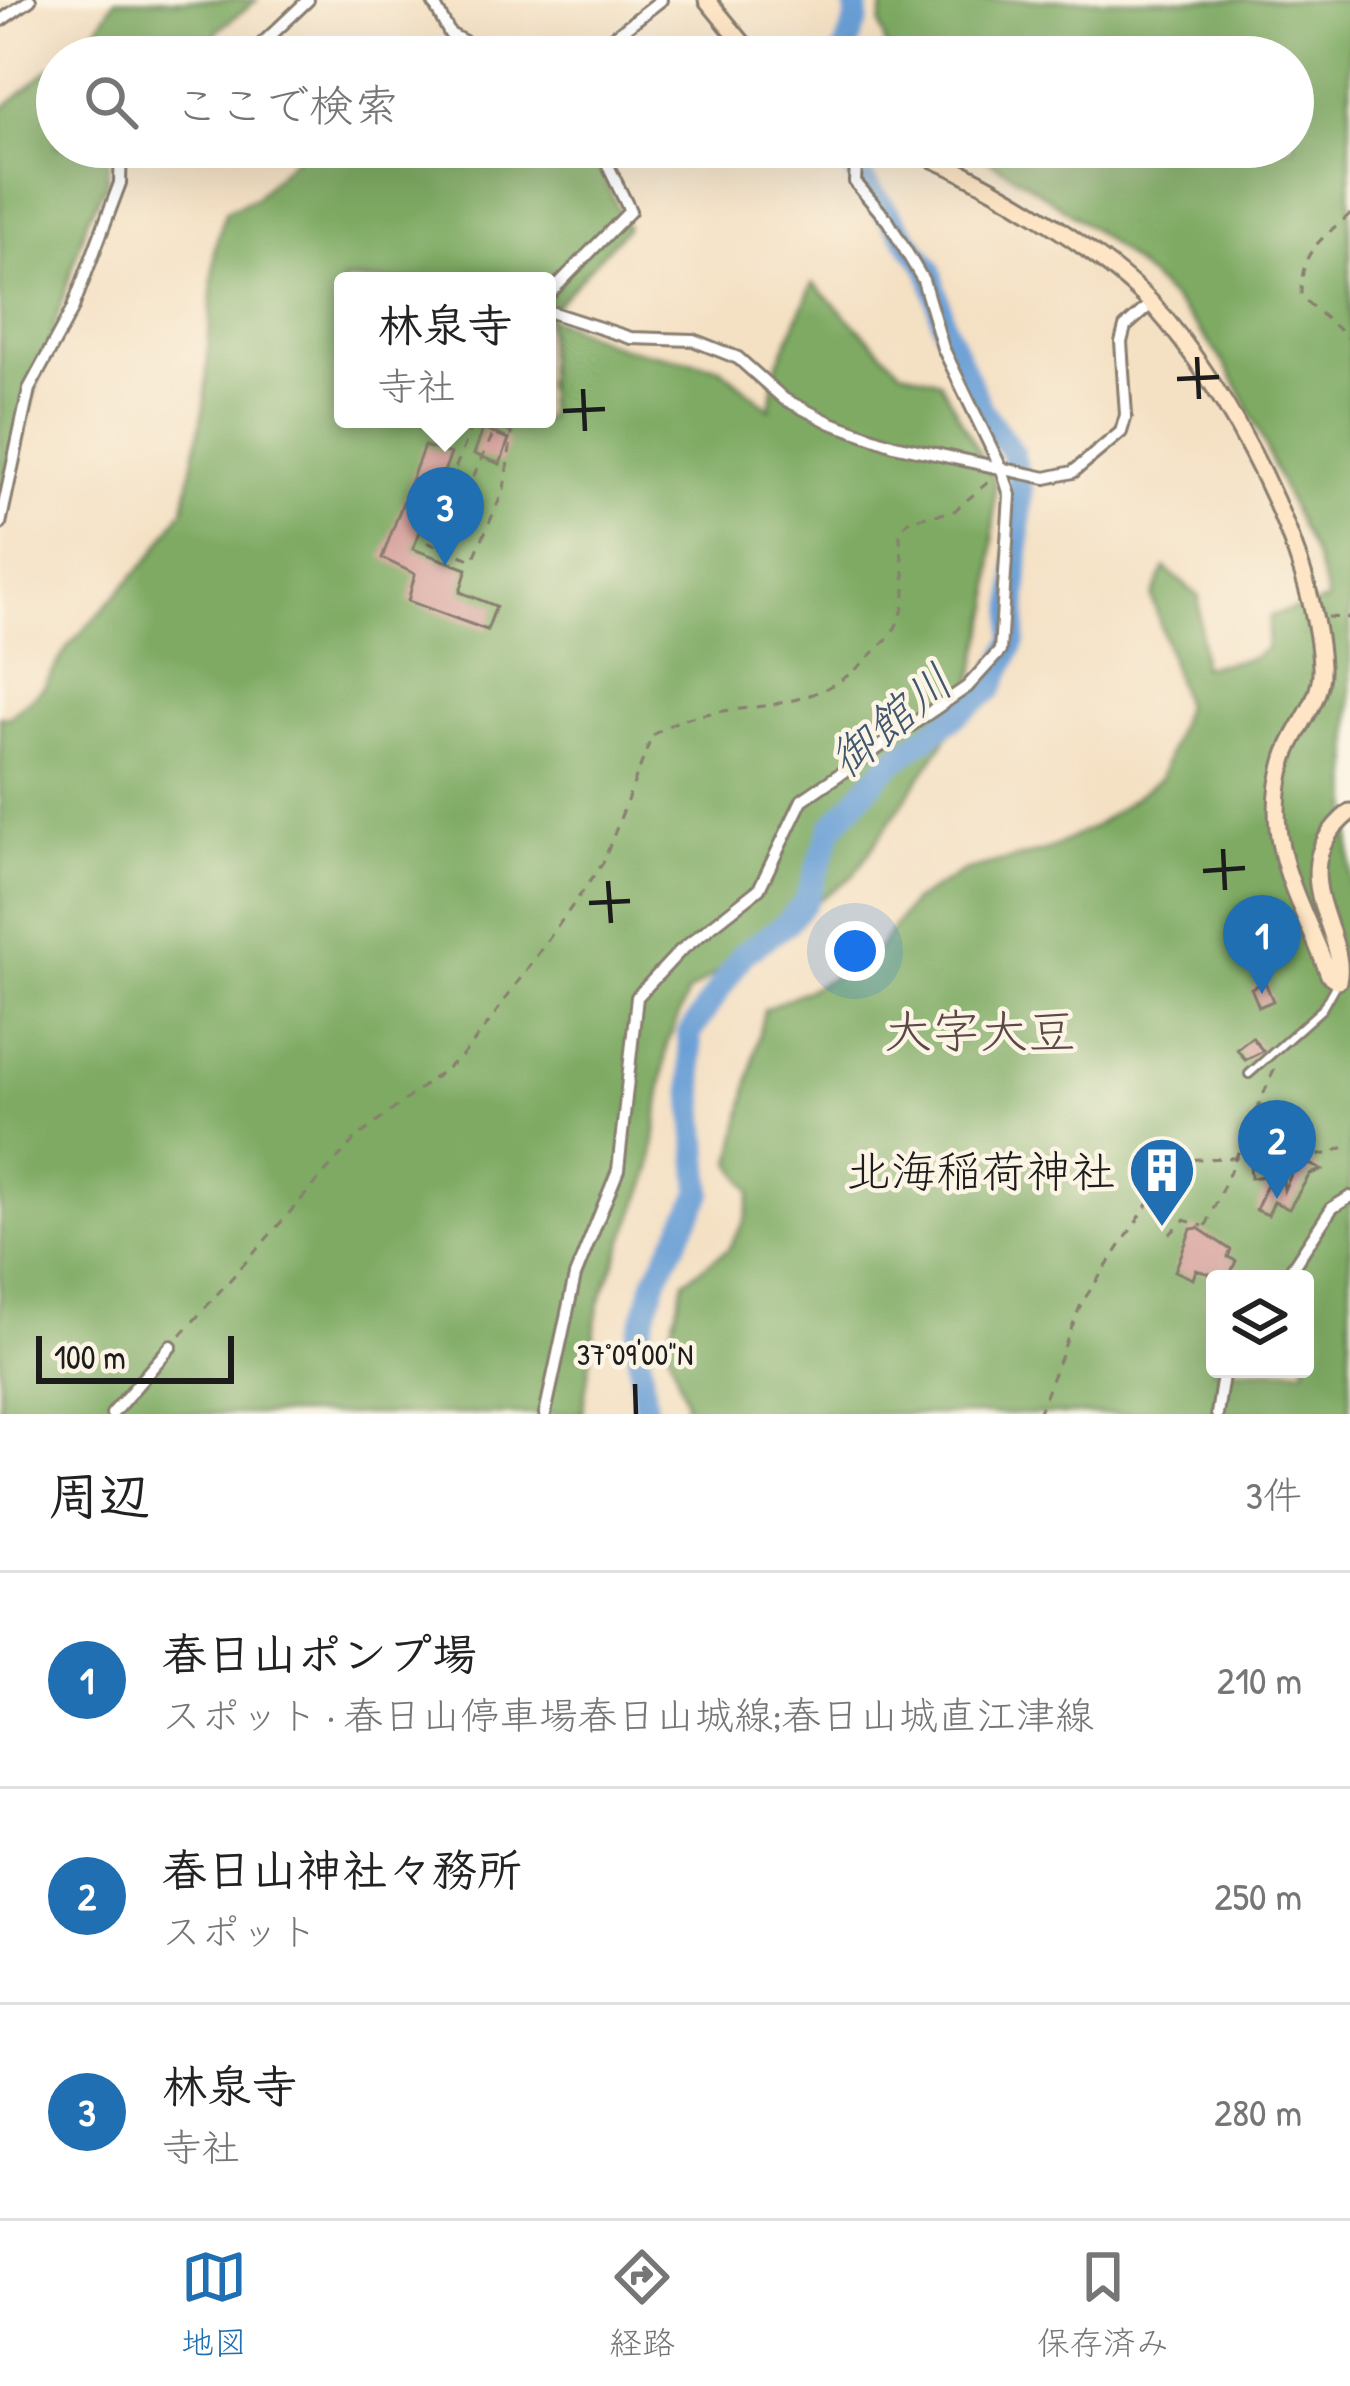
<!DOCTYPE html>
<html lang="ja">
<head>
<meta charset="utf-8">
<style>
	body { margin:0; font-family:"Patrick Hand","Klee One",sans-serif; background:#f6f6f6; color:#222 }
	.controls { position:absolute; right:36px; bottom:36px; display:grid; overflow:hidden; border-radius:12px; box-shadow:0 12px 48px #0002 }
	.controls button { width:108px; height:108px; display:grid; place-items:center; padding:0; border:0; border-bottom:3px solid #e0e0e0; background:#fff; color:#222; font:60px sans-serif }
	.scale { position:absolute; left:36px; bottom:30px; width:198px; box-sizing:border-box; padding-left:12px; border:6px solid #1c1c1c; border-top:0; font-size:33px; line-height:42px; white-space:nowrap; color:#1c1c1c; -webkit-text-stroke:9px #fcf5e5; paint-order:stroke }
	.you { position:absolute; left:855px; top:951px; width:42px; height:42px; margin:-30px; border:9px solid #fff; border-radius:50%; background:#1a73e8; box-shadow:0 0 0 18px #1a73e833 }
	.badge { display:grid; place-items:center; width:78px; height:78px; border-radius:50%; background:#1f6fb2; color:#fff; font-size:39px; font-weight:700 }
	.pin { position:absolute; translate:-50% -99px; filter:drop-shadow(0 3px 6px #0008) }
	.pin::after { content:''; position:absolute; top:63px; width:42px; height:36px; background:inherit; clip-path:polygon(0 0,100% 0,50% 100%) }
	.popup { position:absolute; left:334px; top:272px; width:222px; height:156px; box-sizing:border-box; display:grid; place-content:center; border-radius:12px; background:#fff; filter:drop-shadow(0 3px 9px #0005); font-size:39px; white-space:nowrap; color:#767676 }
	.popup b { font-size:45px; color:#222 }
	.popup::after { content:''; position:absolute; left:50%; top:100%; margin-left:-24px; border:24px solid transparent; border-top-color:#fff }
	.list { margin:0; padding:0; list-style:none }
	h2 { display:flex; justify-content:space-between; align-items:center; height:156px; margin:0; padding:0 48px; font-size:51px }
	h2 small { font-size:39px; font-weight:400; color:#767676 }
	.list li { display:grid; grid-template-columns:78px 1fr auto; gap:36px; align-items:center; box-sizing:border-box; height:216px; padding:0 48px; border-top:3px solid #e0e0e0 }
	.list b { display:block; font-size:45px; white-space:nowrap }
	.list p { margin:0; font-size:39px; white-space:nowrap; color:#767676 }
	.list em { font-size:39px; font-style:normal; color:#767676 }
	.icon { flex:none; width:66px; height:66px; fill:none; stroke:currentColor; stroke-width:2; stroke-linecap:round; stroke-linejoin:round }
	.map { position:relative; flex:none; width:1350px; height:1414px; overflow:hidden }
	.search { position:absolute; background:#fff; box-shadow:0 12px 48px #0002; left:36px; right:36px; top:36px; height:132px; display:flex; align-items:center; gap:30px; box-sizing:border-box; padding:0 42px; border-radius:66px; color:#767676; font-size:45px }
	.sheet { height:804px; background:#fff }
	nav { display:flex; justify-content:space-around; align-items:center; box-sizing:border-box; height:168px; border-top:3px solid #e0e0e0; background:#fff; font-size:33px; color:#767676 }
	nav a { display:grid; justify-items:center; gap:6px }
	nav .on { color:#1f6fb2 }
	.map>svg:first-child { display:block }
</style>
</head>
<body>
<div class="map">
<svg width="1350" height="1414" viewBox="0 0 1350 1414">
	<rect width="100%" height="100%" fill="#fcf5e5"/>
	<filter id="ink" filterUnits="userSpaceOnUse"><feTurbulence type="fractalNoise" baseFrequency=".00833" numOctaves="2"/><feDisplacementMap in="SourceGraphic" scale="24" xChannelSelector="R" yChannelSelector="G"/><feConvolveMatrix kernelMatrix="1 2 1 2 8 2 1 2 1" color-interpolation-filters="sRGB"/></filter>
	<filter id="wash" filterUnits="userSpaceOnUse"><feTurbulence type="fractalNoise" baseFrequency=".004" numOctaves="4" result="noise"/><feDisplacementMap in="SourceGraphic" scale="48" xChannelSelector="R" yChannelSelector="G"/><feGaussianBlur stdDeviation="2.7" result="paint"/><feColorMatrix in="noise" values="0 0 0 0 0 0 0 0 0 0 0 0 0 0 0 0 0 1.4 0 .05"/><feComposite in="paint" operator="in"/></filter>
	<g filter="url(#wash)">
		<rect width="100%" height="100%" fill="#f4e0c3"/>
		<!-- forest -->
		<g fill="#7eaa63" stroke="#4d6340" stroke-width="3" fill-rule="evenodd">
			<path d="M 115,0 L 257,0 L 219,29 L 205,57 L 79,57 Z"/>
			<path d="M 884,0 L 1350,0 L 1350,1414 L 683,1414 L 686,1401 L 667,1346 L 684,1281 L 728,1249 L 746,1218 L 751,1192 L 732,1163 L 764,1010 L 870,960 L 913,901 L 964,871 L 1045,851 L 1095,826 L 1160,779 L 1184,706 L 1152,597 L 1165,568 L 1199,597 L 1202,667 L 1252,658 L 1266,649 L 1270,616 L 1328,601 C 1319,556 1301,531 1284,491 C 1269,457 1256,422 1239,389 C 1186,288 1063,202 966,147 L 1293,147 L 1293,57 L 889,57 L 880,25 ZM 1215,1279 L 1305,1279 L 1305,1369 L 1215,1369 Z"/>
			<path d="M 51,67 L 57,69 L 57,147 L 109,147 L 107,183 L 88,217 L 0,503 L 0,111 Z"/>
			<path d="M 306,147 L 589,147 L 627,227 L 547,315 L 547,281 L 343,281 L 343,419 L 547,419 L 547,317 L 619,347 L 719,367 L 770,409 L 776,367 L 813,283 L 901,370 L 940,381 L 995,482 L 991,608 L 963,714 L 854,875 L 688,993 L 667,1044 L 651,1172 L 599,1303 L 582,1414 L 0,1414 L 0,716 L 9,717 L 43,688 L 68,647 L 151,557 L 184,508 L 205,401 L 215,246 L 226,211 L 255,198 Z"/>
		</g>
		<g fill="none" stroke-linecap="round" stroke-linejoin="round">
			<!-- river -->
			<g stroke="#699fd6" stroke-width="24">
				<path d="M 842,57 L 857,19 L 856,0"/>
				<path d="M 646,1414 L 637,1339 L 656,1278 L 701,1193 L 689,1034 L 743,954 L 786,924 L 806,901 L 832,827 L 886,767 L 991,689 L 1014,641 L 1021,488 L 1012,452 L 981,409 L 944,326 L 930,270 L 838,147"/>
			</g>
		</g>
		<g id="blocks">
			<!-- building -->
			<g fill="#d49c98">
				<path d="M 483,429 L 509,439 L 500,464 L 474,454 Z"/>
				<path d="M 424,446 L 451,454 L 413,549 L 467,569 L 460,592 L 496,606 L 487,630 L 408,601 L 415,574 L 382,558 Z"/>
				<path d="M 1265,982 L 1273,1001 L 1259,1007 L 1251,988 Z"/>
				<path d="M 1252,1037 L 1263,1051 L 1245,1060 L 1237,1049 Z"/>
				<path d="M 1280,1155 L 1284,1190 L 1298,1159 L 1322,1170 L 1310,1174 L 1289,1209 L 1274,1202 L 1268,1215 L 1256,1210 L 1271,1175 L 1251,1178 L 1250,1165 L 1277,1162 Z"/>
				<path d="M 1198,1228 L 1231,1250 L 1228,1257 L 1236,1261 L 1228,1279 L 1196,1270 L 1193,1279 L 1175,1271 L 1191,1229 Z"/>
			</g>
		</g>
	</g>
	<g filter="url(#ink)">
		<use href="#blocks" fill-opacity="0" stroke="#887e70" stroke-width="3"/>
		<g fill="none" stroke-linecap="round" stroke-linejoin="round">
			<defs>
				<path id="lane" d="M 1249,1074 L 1322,1009 L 1337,982"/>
				<g id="street">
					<path d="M 432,0 L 450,34 L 492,57"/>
					<path d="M 0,21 L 30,0"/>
					<path d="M 248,57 L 308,0"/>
					<path d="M 588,57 L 661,0"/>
					<path d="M 547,296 L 630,211 L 599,147"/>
					<path d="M 547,311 L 631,338 L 693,340 L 738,358 L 784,399 L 831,423 L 894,445 L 1046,478 L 1073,472 L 1121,432 L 1126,415 L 1121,342 L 1125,327 L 1152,303"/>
					<path d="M 0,524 L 29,389 L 72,310 L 120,183 L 121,147"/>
					<path d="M 1285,1279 L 1332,1208 L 1350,1197"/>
					<path d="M 112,1414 L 171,1346"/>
					<path d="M 545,1414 L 575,1276 L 618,1170 L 637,997 L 680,951 L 759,889 L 802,800 L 967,687 L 1000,651 L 1010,495 L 1002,470 L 943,348 L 923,280 L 888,221 L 855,182 L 857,147"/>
					<path d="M 1217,1414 L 1224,1369"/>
				</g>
				<g id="secondary">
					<path d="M 707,0 L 754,57"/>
					<path d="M 901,147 C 970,168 1105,252 1154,306 C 1229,390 1315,552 1321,666 C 1323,702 1295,726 1285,758 C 1259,842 1302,901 1329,975 L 1338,981 C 1350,934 1277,870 1350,812"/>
				</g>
			</defs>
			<!-- lane casing -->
			<use href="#lane" stroke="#887e70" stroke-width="12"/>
			<!-- street casing -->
			<use href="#street" stroke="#887e70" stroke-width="16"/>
			<!-- secondary casing -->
			<use href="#secondary" stroke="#887e70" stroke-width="21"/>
			<!-- path -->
			<g stroke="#887e70" stroke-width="3" stroke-dasharray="9 9" stroke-linecap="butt">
				<path d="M 1350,214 C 1317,244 1301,249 1301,297 L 1350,339"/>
				<path d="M 473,424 L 500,424 L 512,434 L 504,489 L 473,560 L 426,542 Z"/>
				<path d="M 434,496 L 455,502"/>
				<path d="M 450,548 L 466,508 L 456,506 L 465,482 L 471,482 L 500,419"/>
				<path d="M 1328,617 L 1350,618"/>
				<path d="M 1206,1226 L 1278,1061"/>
				<path d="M 1170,1234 L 1184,1220 L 1203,1226"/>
				<path d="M 181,1335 L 354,1140 L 462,1056 L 482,1032 L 603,863 L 652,736 C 707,692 799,729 868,658 C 878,648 892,636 898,622 C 913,591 899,561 900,530 L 910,519 L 953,512 L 994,477"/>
				<path d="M 1038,1414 L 1081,1304 L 1178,1160 L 1328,1154 L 1350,1145"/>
			</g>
			<!-- lane -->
			<use href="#lane" stroke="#fff" stroke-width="6"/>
			<!-- street -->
			<use href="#street" stroke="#fff" stroke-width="10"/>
			<!-- secondary -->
			<use href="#secondary" stroke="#fde5c5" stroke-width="15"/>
		</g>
	</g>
	<!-- ticks -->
	<path fill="none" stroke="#1c1c1c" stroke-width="4.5" d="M 1197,357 L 1199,399M 1177,379 L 1219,377M 583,389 L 585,431M 563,411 L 605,409M 1223,849 L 1225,890M 1203,871 L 1245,868M 608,881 L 611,923M 589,903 L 630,901M 635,1384 L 636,1414"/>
	<!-- icons -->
	<defs>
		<symbol id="building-pin" viewBox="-11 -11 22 30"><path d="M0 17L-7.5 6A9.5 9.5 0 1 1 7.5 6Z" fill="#1f6fb2" stroke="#fcf5e5"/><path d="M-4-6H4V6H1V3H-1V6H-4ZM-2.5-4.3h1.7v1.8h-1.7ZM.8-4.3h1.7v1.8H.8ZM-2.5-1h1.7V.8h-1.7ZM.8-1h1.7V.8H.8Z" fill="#fff"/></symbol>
	</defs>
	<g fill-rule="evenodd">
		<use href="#building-pin" x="1124" y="1132" width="76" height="104"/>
	</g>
	<g text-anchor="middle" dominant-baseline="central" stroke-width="9" stroke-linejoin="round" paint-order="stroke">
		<!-- poi labels -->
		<g font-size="45" fill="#1c1c1c" stroke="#fcf5e5" text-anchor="end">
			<text x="1116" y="1170">北海稲荷神社</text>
		</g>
		<!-- water labels -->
		<g font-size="48" font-style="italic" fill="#3f5770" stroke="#fcf5e5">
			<text transform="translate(890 720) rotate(-40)">御館川</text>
		</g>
		<!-- neighbourhood labels -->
		<g font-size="48" fill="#5c4947" stroke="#fcf5e5">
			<text x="980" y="1030">大字大豆</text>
		</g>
	</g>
	<g font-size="30" text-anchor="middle" fill="#1c1c1c" stroke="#fcf5e5" stroke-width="9" stroke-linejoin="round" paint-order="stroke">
		<text x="635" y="1365">37°09'00"N</text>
	</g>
</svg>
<div class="controls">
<button><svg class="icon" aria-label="layers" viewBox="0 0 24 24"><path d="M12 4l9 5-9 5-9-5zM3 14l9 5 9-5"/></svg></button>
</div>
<div class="scale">100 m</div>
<div class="you"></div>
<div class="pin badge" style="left:1262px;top:994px">1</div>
<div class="pin badge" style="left:1277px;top:1199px">2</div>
<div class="pin badge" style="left:445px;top:566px">3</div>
<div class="popup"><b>林泉寺</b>寺社</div>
<div class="search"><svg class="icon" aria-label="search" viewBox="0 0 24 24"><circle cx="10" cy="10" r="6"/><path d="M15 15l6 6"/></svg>ここで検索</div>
</div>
<section class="sheet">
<h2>周辺<small>3件</small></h2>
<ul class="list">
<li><span class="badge">1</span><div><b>春日山ポンプ場</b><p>スポット · 春日山停車場春日山城線;春日山城直江津線</p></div><em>210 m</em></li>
<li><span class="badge">2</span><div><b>春日山神社々務所</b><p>スポット</p></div><em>250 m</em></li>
<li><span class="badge">3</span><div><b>林泉寺</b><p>寺社</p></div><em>280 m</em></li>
</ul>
</section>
<nav>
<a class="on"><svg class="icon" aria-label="map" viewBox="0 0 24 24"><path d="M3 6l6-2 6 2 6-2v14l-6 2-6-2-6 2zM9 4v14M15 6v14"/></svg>地図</a>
<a><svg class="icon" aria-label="directions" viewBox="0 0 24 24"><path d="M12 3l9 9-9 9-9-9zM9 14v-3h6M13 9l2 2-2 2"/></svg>経路</a>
<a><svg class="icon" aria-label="saved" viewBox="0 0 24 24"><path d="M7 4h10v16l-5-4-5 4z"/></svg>保存済み</a>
</nav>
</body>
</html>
